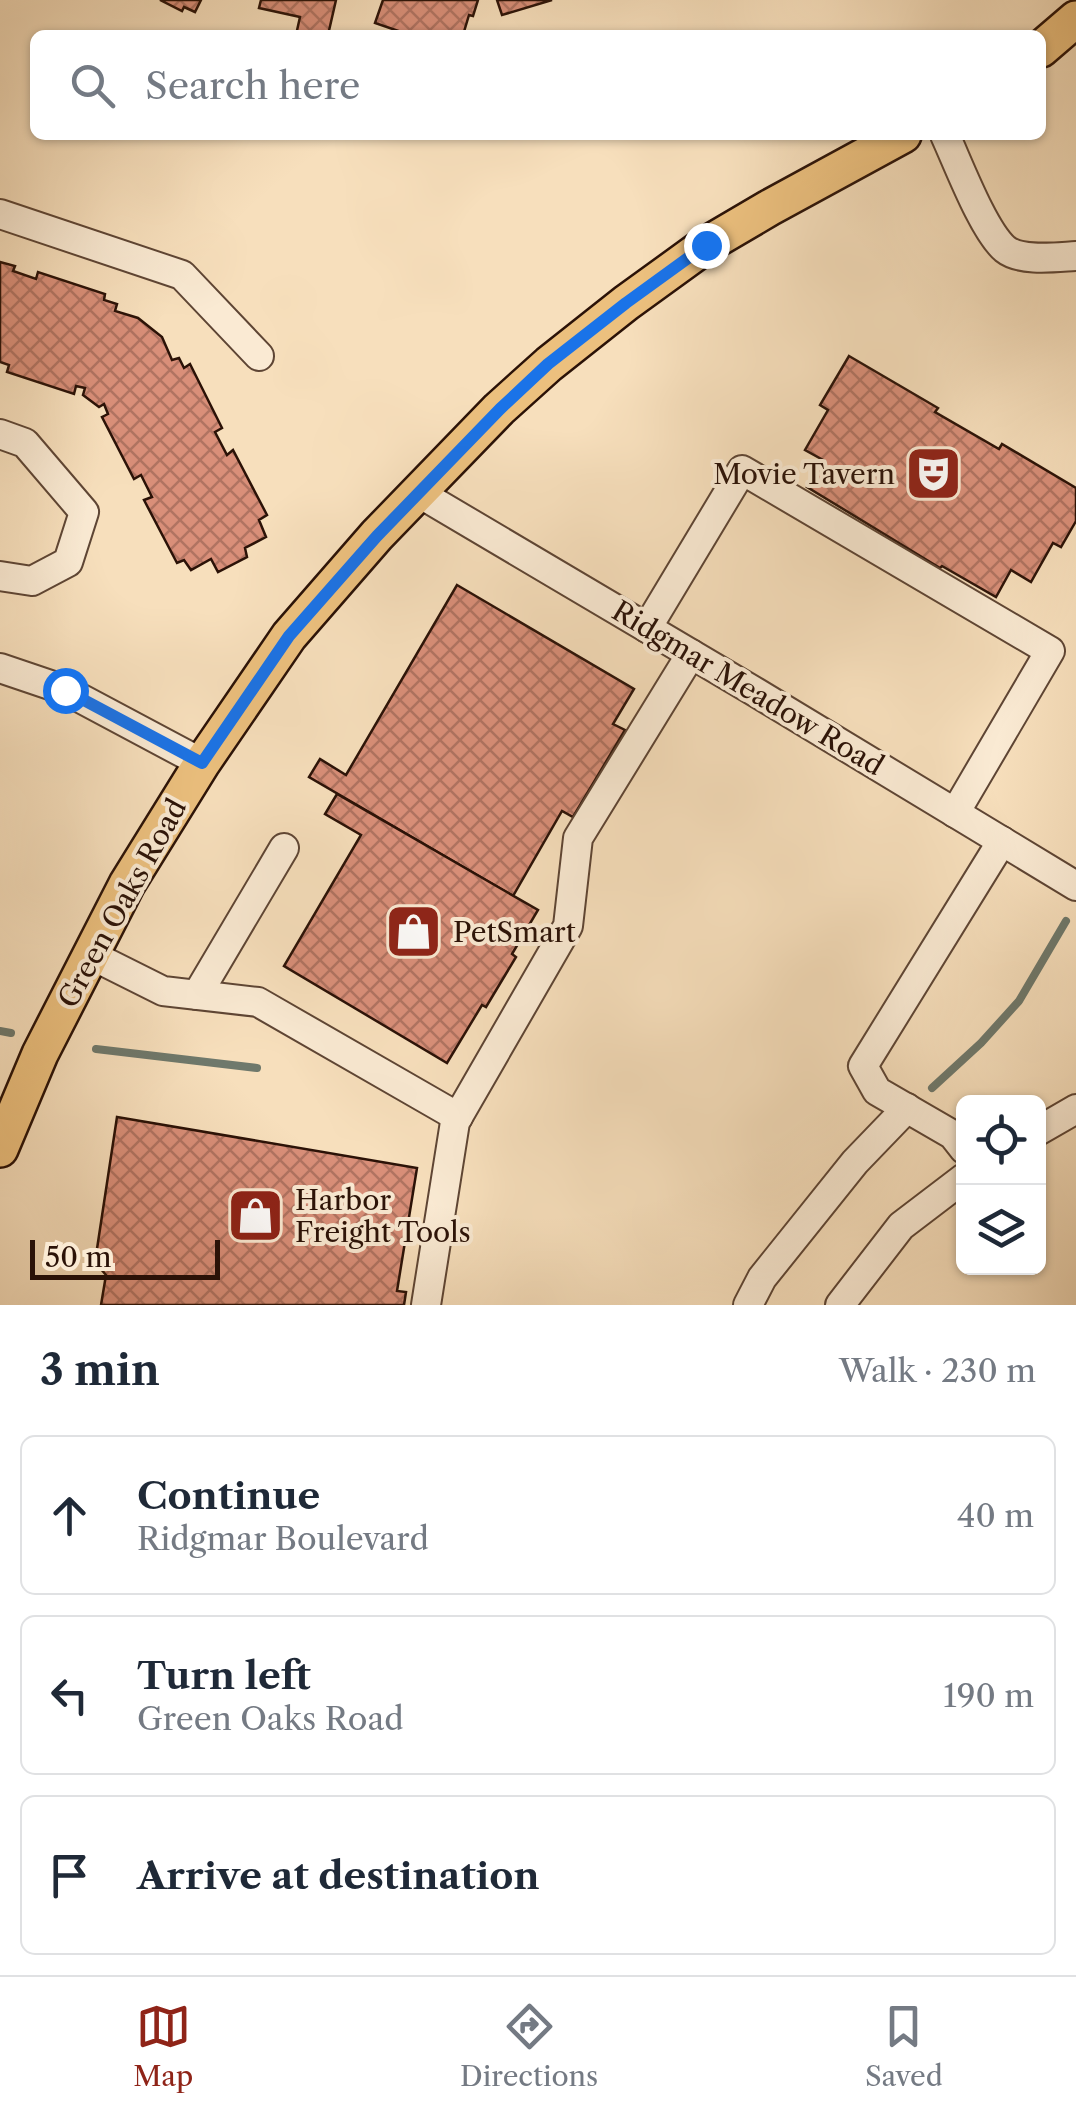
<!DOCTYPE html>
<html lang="en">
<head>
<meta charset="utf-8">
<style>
	body { margin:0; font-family:"Libre Caslon Text",serif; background:#f6f6f7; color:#1f2937 }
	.controls { position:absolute; right:30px; bottom:30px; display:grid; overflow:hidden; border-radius:15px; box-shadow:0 2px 8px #0004 }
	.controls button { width:90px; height:90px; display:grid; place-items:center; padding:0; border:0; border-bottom:2px solid #e0e1e3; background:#fff; color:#1f2937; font:50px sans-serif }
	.scale { position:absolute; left:30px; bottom:25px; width:190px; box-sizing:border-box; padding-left:10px; border:5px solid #2b1207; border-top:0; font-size:28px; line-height:35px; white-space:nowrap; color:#2b1207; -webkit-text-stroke:8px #faead3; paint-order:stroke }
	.stop { position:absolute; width:30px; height:30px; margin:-22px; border:8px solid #1a73e8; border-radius:50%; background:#fff }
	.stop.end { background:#1a73e8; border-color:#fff; box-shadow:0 2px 10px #0008 }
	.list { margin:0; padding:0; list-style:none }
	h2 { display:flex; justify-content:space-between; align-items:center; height:130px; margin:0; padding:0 40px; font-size:42px }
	h2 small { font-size:32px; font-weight:400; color:#747a83 }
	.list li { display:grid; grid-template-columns:65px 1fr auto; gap:30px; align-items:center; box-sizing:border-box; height:160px; margin:0 20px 20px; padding:0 20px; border:2px solid #e0e1e3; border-radius:15px }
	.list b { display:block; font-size:38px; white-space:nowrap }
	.list p { margin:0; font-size:32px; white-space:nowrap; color:#747a83 }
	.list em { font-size:32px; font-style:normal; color:#747a83 }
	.icon { flex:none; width:55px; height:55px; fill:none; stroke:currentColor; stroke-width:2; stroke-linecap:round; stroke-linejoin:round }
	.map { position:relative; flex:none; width:1076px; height:1305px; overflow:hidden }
	.search { position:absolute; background:#fff; box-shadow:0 2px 8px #0004; left:30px; right:30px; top:30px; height:110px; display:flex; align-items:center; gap:25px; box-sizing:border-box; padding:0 35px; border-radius:15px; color:#747a83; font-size:38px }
	.sheet { height:670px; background:#fff }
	nav { display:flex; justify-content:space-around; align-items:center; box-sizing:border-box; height:140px; border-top:2px solid #e0e1e3; background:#fff; font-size:28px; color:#747a83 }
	nav a { display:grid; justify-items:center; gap:5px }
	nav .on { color:#8f2418 }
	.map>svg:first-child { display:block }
</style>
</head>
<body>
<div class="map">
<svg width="1076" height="1305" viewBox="0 0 1076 1305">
	<defs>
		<pattern id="building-cross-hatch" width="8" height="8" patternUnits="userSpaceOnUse" patternTransform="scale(2.5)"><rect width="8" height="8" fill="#d98f79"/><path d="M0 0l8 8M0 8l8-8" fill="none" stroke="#b07361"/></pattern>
	</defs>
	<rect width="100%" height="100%" fill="#f7dfbc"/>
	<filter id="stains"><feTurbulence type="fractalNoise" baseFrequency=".002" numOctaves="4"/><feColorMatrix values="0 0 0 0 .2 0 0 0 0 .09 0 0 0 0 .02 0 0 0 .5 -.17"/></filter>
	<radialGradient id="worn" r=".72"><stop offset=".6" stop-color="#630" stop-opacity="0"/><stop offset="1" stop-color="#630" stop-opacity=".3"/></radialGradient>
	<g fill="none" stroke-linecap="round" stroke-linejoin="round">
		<!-- stream -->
		<g stroke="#6f796c" stroke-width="8">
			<path d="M 0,1031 L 11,1033"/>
			<path d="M 96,1049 L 257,1068"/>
			<path d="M 932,1088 L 981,1043 L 1019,1001 L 1066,921"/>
		</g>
	</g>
	<!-- building -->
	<g fill="url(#building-cross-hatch)" stroke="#2b1207" stroke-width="2.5">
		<path d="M 160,0 L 201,0 L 195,12 L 184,7 L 182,11 Z"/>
		<path d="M 261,0 L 336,0 L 328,35 L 296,35 L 300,17 L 259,8 Z"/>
		<path d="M 383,0 L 478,0 L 473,16 L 469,15 L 463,35 L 410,35 L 375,23 Z"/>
		<path d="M 497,0 L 552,0 L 502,15 Z"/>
		<path d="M 0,262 L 15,266 L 13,271 L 36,279 L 38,272 L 105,294 L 104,300 L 117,304 L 115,311 L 138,318 L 162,337 L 172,360 L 179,358 L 184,368 L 190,364 L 222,428 L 215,432 L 227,455 L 233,450 L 267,515 L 259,520 L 266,537 L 245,548 L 247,557 L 218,572 L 211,559 L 191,570 L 184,560 L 177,563 L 144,500 L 152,497 L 141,475 L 134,479 L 102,417 L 108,414 L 104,404 L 99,407 L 83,395 L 85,388 L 76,386 L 74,394 L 7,372 L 9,365 L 0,362 Z"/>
		<path d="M 849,356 L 938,408 L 935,412 L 999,449 L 1002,444 L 1076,488 L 1076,521 L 1061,547 L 1053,543 L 1031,582 L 1011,570 L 996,597 L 942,566 L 940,568 L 807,487 L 823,460 L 805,450 L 828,410 L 820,405 Z"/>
		<path d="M 457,585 L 634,689 L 613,724 L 625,730 L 573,817 L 562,811 L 513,896 L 309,777 L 320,759 L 346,775 Z"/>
		<path d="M 337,794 L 538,910 L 512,954 L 516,957 L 486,1007 L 482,1005 L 447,1063 L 284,966 L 361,835 L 325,814 Z"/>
		<path d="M 117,1117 L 417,1168 L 397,1291 L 406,1292 L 404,1305 L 101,1305 L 106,1275 L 95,1262 Z"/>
	</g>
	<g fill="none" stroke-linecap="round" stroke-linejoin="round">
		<defs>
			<g id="minor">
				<path d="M 945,135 C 958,163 983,230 1005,249 C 1021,262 1057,257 1076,256"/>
				<path d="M 0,214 L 182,275 L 259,356"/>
				<path d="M 0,434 L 25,443 L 84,512 L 68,562 L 32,581 L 0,576"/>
				<path d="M 419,493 L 752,690 L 1076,886"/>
				<path d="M 647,628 L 742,470 L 1050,651 L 955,813"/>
				<path d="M 0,668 L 65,690 L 202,763"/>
				<path d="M 91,955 L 163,991 L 258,1002 L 458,1117"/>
				<path d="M 197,995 L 284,848"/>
				<path d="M 1038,1131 L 1076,1109"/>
				<path d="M 964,1149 L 953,1135 L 877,1091 L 863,1066 L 1002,841"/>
				<path d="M 426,1305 L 455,1122 L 568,926 L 578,838 L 691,654"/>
				<path d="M 748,1305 L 762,1278 L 855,1162 L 907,1108"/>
				<path d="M 840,1305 L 901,1226 L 964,1178"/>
			</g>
			<g id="major">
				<path d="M 1041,49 L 1076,19"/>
				<path d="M 0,1149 L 40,1054 L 127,884 L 202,763 L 289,636 L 377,535 L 499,409 L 549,364 L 626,303 L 706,245 L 769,208 L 903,135"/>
			</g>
		</defs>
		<!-- minor casing -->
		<use href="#minor" stroke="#5e4534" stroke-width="32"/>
		<!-- major casing -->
		<use href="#major" stroke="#2b1207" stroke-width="40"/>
		<!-- minor -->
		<use href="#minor" stroke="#faead3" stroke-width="28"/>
		<!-- major -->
		<use href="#major" stroke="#ecc07e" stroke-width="35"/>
	</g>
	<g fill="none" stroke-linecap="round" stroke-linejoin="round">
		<!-- route -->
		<path stroke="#1a73e8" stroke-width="12" d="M 65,690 L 202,763 L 289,636 L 377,536 L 500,409 L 548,364 L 626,303 L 706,245"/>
	</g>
	<!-- icons -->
	<defs>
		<symbol id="theatre-square" viewBox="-11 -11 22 22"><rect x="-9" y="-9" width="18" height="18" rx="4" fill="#8f2418" stroke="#faead3"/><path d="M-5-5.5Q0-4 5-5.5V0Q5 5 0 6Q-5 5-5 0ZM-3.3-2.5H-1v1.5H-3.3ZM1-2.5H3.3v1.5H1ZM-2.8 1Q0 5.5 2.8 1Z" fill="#fff"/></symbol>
		<symbol id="shop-square" viewBox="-11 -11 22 22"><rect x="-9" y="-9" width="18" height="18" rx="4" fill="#8f2418" stroke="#faead3"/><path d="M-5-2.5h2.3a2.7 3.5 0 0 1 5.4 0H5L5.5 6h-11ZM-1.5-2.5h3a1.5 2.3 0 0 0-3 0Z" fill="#fff"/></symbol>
	</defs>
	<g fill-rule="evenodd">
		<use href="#theatre-square" x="902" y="442" width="63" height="63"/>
		<use href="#shop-square" x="382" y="900" width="63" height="63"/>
		<use href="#shop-square" x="224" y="1184" width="63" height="63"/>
	</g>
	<g text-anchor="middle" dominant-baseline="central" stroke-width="8" stroke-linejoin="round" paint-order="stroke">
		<!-- poi labels -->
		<g font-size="28" fill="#2b1207" stroke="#faead3" text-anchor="start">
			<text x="895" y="474" text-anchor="end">Movie Tavern</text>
			<text x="453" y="932">PetSmart</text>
			<text x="295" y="1200">Harbor<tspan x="295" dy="32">Freight Tools</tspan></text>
		</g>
		<!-- street labels -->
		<g font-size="28" fill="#2b1207" stroke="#faead3">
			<text transform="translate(748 688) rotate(31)">Ridgmar Meadow Road</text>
			<text transform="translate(122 903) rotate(-61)">Green Oaks Road</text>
		</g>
	</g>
	<rect width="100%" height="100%" filter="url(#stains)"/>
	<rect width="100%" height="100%" fill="url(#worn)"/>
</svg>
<div class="controls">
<button><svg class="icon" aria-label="locate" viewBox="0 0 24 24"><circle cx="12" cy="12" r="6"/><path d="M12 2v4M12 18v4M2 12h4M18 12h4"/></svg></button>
<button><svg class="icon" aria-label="layers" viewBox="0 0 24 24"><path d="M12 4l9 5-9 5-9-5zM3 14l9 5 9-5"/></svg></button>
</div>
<div class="scale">50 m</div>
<div class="stop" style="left:65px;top:690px"></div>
<div class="stop end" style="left:706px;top:245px"></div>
<div class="search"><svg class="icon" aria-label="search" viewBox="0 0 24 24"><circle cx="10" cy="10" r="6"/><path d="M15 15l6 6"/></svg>Search here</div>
</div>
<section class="sheet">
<h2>3 min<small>Walk · 230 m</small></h2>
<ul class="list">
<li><svg class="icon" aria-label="ahead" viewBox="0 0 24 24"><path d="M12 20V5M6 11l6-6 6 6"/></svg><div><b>Continue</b><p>Ridgmar Boulevard</p></div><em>40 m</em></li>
<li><svg class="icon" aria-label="left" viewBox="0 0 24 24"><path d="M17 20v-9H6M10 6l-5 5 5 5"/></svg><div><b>Turn left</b><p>Green Oaks Road</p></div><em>190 m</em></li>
<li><svg class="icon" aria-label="arrive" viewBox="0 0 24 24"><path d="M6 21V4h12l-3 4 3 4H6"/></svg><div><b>Arrive at destination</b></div></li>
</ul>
</section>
<nav>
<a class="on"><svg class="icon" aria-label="map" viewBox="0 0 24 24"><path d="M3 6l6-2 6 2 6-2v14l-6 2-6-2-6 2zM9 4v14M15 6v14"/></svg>Map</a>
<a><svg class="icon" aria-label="directions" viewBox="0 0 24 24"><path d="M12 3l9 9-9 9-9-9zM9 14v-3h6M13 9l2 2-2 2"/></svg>Directions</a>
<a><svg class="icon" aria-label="saved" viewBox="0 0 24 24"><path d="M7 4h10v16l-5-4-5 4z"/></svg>Saved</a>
</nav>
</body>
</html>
